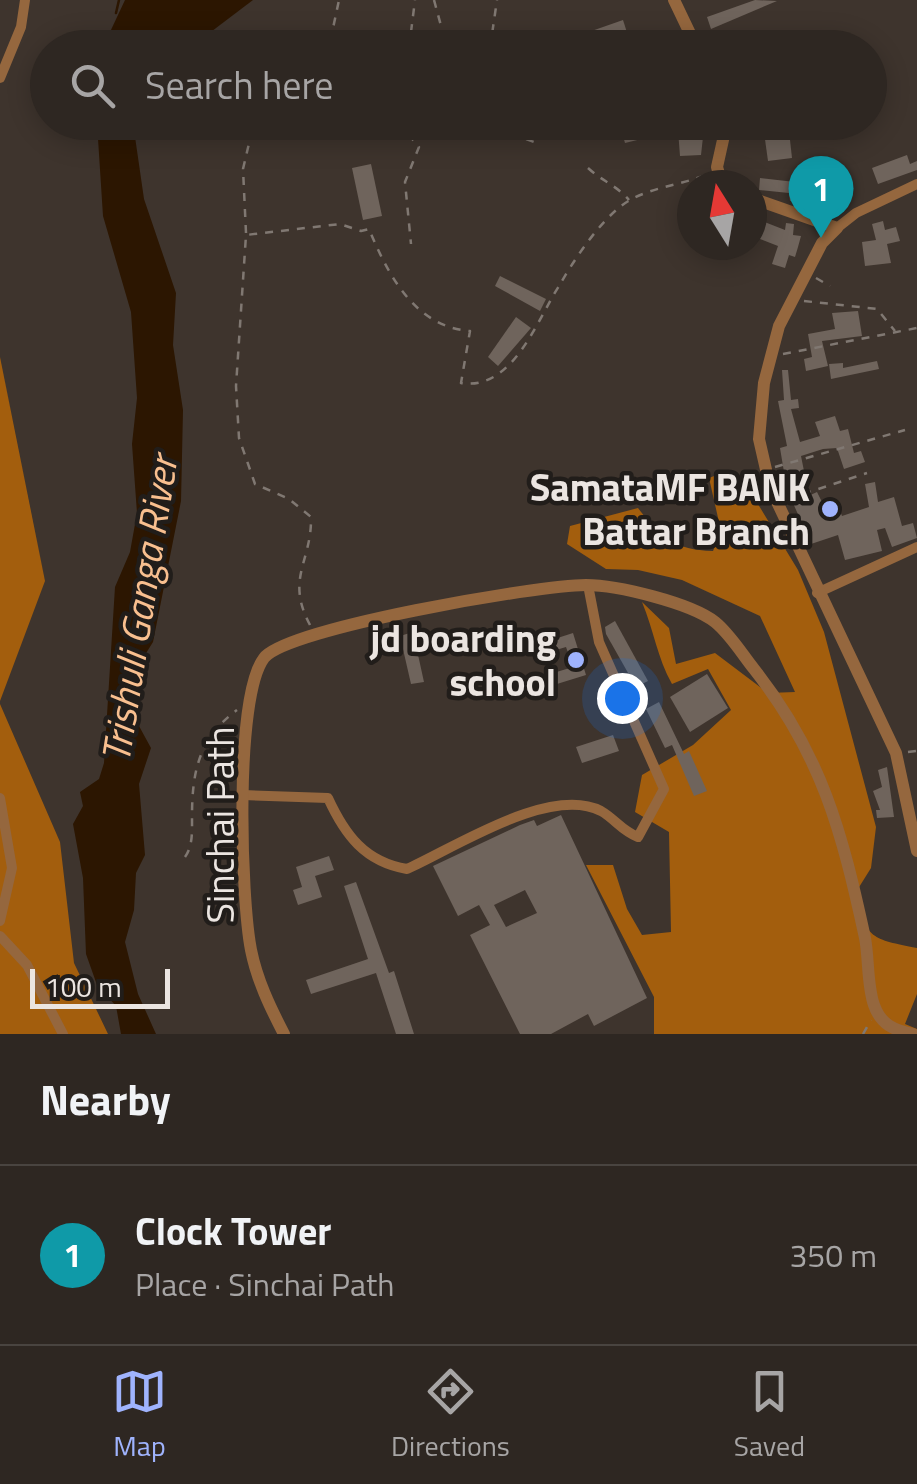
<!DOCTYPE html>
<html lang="en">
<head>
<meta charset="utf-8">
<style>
	body { margin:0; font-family:"Titillium Web",sans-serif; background:#3a332f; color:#f1f3f6 }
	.compass { position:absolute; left:677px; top:170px; width:90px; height:90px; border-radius:50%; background:#2e2722; box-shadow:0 5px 25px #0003; rotate:349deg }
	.scale { position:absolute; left:30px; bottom:25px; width:140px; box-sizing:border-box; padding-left:10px; border:5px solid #ebe5e1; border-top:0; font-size:28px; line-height:35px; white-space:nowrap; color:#ebe5e1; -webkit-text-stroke:8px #211d1a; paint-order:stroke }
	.you { position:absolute; left:622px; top:698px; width:35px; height:35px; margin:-25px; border:8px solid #fff; border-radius:50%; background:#1a73e8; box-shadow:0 0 0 15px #1a73e833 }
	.badge { display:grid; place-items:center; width:65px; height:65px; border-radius:50%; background:#9fb3fd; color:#fff; font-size:32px; font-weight:700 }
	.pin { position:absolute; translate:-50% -82px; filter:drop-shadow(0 2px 5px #0008) }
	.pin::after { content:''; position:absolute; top:52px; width:35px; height:30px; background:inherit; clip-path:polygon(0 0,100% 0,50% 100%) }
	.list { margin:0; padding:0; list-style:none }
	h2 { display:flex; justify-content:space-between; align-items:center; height:130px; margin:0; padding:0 40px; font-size:42px }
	h2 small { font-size:32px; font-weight:400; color:#a7a5a5 }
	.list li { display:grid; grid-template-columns:65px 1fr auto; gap:30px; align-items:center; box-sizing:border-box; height:180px; padding:0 40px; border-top:2px solid #494440 }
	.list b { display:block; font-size:38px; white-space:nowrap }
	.list p { margin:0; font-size:32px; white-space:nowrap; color:#a7a5a5 }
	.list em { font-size:32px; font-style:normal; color:#a7a5a5 }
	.icon { flex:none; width:55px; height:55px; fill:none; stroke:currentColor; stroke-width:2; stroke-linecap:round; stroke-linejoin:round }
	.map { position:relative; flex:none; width:917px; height:1034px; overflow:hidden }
	.search { position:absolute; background:#2e2722; box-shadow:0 5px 25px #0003; left:30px; right:30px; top:30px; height:110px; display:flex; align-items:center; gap:25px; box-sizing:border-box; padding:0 35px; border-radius:55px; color:#a7a5a5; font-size:38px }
	.sheet { height:310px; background:#2e2722 }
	nav { display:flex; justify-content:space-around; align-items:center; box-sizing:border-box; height:140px; border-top:2px solid #494440; background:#2e2722; font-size:28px; color:#a7a5a5 }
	nav a { display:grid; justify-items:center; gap:5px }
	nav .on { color:#9fb3fd }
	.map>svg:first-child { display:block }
</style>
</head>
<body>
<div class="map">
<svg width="917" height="1034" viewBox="0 0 917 1034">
	<rect width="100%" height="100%" fill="#3e342d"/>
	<!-- forest -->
	<g fill="#a35e0d">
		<path d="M 0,357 L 45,581 L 0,701 Z"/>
		<path d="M 724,472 L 747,486 L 798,570 L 824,632 L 876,827 L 871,868 L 856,892 C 865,940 873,939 917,948 L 917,994 L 905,1024 L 917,1029 L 917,1034 L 654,1034 L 654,997 L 586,865 L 613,865 L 627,909 L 642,935 L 671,932 L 669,832 L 635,812 L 642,775 L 693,745 L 731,710 L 708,669 L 672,684 C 657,657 654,631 642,602 L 669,628 L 676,664 L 715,653 L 768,693 L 795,692 L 760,616 L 682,580 L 638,570 L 606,569 L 567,544 L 570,526 L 638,508 C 660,537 675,550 713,551 L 721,531 L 709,478 Z"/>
		<path d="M 0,704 L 60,842 L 74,963 L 108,1034 L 0,1034 Z"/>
	</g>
	<!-- water -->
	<g fill="#2c1601">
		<path d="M 125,0 L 253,0 L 191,47 L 103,47 Z"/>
		<path d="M 97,123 L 133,123 L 144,199 L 176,293 L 173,345 L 183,410 L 181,501 L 153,642 L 143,658 L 138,700 L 139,726 L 151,748 L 139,784 L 145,855 L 136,873 L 134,910 L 125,942 L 138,994 L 156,1034 L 121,1034 L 116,1006 L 97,985 L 86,954 L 83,878 L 73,824 L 83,806 L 80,792 L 99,779 L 104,763 L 115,587 L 130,552 L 137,513 L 132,444 L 137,398 L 131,312 L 103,216 Z"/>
	</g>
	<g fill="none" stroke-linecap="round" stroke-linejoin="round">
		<!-- stream -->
		<path stroke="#2c1601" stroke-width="2.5" d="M 116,13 L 119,0"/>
	</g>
	<!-- building -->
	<g fill="#6f645c" fill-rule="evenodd">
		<path d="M 755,0 L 777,1 L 711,29 L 707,17 Z"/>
		<path d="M 623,20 L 632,48 L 588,48 L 583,34 Z"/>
		<path d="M 788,122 L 792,158 L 768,161 L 763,125 Z"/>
		<path d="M 673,124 L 704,128 L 701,155 L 680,156 L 678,130 L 625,143 L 623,136 Z"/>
		<path d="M 907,155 L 910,164 L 917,161 L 917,170 L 878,184 L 872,168 Z"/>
		<path d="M 371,164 L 382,216 L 363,220 L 352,168 Z"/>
		<path d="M 828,174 L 833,191 L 825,194 L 824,189 L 797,194 L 798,199 L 790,201 L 789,193 L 759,190 L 760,178 L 795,182 Z"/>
		<path d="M 752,217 L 785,230 L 786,223 L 794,224 L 793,235 L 801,236 L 798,247 L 795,257 L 789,255 L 785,268 L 772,264 L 778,246 L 752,236 Z"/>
		<path d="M 883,221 L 885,230 L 896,227 L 900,241 L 887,244 L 891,263 L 865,266 L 862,242 L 876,240 L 872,224 Z"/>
		<path d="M 500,276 L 546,299 L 540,311 L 495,286 Z"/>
		<path d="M 858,311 L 862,336 L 822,341 L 828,366 L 806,371 L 804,359 L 812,357 L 808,334 L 835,329 L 832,313 Z"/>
		<path d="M 516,317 L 531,328 L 498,366 L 488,357 Z"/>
		<path d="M 877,361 L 879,369 L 831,379 L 829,364 L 843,363 L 843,368 Z"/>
		<path d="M 782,370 L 788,370 L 791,400 L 798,399 L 799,408 L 791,409 L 800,442 L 820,436 L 815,422 L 835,416 L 840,431 L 848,429 L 854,453 L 861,451 L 865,462 L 844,469 L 837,448 L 823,449 L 801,456 L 806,481 L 786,484 L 780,448 L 787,446 L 778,401 L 784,400 Z"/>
		<path d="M 875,482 L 878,502 L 894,497 L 902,526 L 913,523 L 917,538 L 892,547 L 885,528 L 877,530 L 882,551 L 845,560 L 838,535 L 811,544 L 793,503 L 817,492 L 824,506 L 836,501 L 842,516 L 869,507 L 865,484 Z"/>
		<path d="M 615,621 L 648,681 L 636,687 L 606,634 L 605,627 Z"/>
		<path d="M 413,632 L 424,682 L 411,684 L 400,636 Z"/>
		<path d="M 573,633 L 586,675 L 544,688 L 540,677 L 573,667 L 566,647 L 546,653 L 542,643 Z"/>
		<path d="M 707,674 L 728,708 L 690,732 L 670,697 Z"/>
		<path d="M 659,702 L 684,754 L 689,751 L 707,791 L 694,796 L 672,745 L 665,748 L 646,709 Z"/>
		<path d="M 613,735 L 619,751 L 582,763 L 576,747 Z"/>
		<path d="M 887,767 L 894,817 L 877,818 L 876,810 L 880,810 L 873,791 L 882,787 L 878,770 Z"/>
		<path d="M 561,815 L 647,998 L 594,1026 L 588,1014 L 551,1034 L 520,1034 L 470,935 L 490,925 L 479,905 L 458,916 L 433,866 L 520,825 L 534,820 L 537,826 ZM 525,890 L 537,913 L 506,927 L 494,905 Z"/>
		<path d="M 329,856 L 334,870 L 315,876 L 322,897 L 298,905 L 293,890 L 302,887 L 296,867 Z"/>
		<path d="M 356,882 L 389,973 L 394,971 L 414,1034 L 396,1034 L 376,973 L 311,994 L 306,980 L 368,959 L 344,886 Z"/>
	</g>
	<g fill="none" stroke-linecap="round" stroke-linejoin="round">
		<!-- path -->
		<g stroke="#807872" stroke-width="2.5" stroke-dasharray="8 8" stroke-linecap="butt">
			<path d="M 434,0 L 447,48"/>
			<path d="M 313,48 L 332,33 L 339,0"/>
			<path d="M 409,48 L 415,0"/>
			<path d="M 490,48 L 497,0"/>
			<path d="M 398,122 L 419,147 L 405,182 L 411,244"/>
			<path d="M 437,122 L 441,129 L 455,122"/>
			<path d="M 462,122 L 469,131 L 479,122"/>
			<path d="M 500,122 L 512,134 L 534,142 L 571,122"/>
			<path d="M 588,168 C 602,181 616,185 629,200"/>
			<path d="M 246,233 L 243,169 L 254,122"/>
			<path d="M 816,278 L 830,286"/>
			<path d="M 804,301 L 877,309 L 895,331"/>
			<path d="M 783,354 L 917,328"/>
			<path d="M 775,467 L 905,430"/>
			<path d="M 788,499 L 867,473"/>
			<path d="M 310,625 C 285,578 312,562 311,517 L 289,499 L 255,484 L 239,438 L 236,386 L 246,235 L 340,224 L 361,231 L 369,229 C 388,275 415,327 470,331 L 461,383 C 513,391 537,320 559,286 C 574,260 597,225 621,206 C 646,187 680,186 708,174"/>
			<path d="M 908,752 L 917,751"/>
			<path d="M 185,857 C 193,846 192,831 192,817 C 192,771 199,738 237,710"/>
			<path d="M 863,1034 L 871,1020"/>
		</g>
		<!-- minor -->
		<g stroke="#95673e" stroke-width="10">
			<path d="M 0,78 L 21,27 L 25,0"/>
			<path d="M 837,228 L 856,213 L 917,184"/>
			<path d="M 817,593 L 917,547"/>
			<path d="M 243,795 L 328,798 C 345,835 365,862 407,869 C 456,847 550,785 601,811 C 615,819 622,831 638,837 L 664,789 L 599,642 L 588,585"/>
			<path d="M 0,798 L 12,868 L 0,921"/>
			<path d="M 0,936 L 27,965 L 63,1034"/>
		</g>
		<!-- tertiary -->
		<g stroke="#95673e" stroke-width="12">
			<path d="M 674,0 L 697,48"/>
			<path d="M 727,122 L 717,167 L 721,181 L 728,185"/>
			<path d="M 752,198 L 837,228 L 822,243 L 779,326 L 764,383 L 759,439 L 770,487 L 896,753 L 917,851"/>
			<path d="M 284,1034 C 270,1007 257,980 251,950 C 241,898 234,698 264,658 C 287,628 539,585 586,585 C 617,585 691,603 715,622 C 730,634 742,654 754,669 C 822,755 842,832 865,938 C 869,959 867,985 874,1005 C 881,1025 894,1030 913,1034"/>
		</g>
	</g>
	<!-- markers -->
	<g fill="#9fb3fd" stroke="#211d1a" stroke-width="4">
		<circle cx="830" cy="509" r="10"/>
		<circle cx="576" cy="660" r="10"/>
	</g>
	<g text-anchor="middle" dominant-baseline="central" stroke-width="9" stroke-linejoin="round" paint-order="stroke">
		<!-- poi labels -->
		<g font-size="38" font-weight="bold" fill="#ebe5e1" stroke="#211d1a" text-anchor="end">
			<text x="810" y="487">SamataMF BANK<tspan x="810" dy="44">Battar Branch</tspan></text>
			<text x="556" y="638">jd boarding<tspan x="556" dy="44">school</tspan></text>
		</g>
		<!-- street labels -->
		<g font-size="38" fill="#ebe5e1" stroke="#211d1a">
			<text transform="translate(220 825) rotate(-90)">Sinchai Path</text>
		</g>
		<!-- water labels -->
		<g font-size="40" font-style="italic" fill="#f8bf8f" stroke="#211d1a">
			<text transform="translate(139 609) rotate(-81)">Trishuli Ganga River</text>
		</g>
	</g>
</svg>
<svg class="compass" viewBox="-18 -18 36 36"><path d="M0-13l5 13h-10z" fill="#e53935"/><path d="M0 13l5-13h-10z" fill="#a7a5a5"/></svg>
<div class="scale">100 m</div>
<div class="you"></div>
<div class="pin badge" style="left:821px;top:238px;background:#0f9aa8">1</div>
<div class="search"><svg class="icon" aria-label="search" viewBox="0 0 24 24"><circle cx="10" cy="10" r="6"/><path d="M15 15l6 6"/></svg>Search here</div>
</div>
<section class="sheet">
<h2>Nearby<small></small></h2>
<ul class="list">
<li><span class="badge" style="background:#0f9aa8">1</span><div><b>Clock Tower</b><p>Place · Sinchai Path</p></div><em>350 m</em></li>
</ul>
</section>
<nav>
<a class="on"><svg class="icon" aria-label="map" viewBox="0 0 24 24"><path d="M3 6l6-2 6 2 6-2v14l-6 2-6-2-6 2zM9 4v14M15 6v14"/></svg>Map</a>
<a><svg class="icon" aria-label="directions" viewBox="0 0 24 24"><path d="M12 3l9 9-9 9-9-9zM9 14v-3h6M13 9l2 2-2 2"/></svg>Directions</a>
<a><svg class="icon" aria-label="saved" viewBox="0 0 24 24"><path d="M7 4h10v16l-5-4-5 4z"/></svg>Saved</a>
</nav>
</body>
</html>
